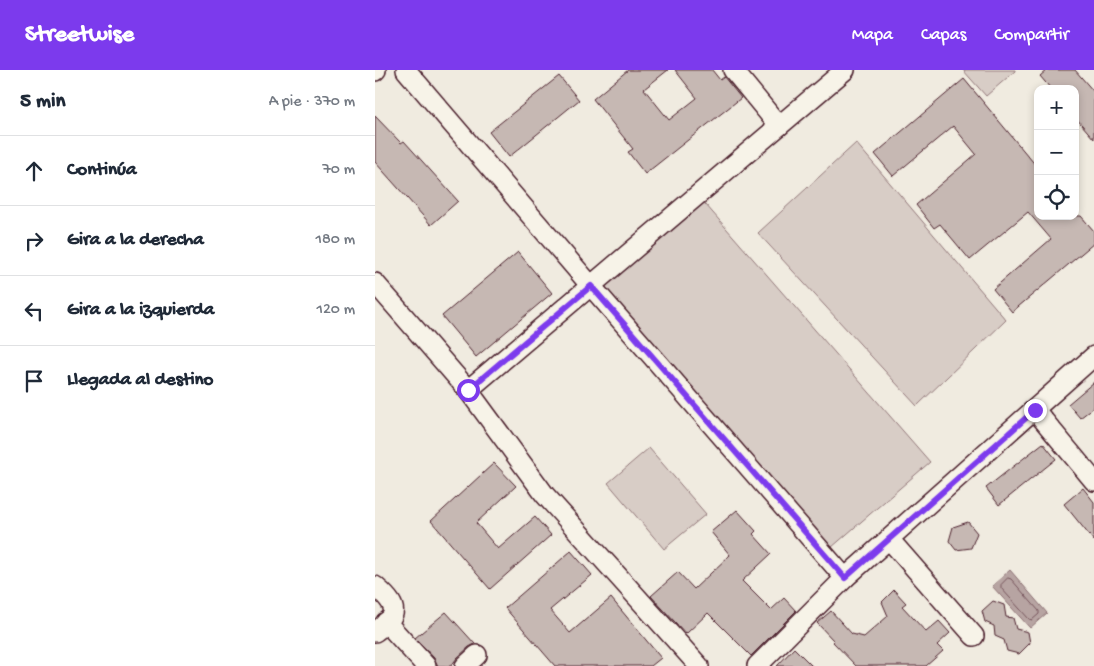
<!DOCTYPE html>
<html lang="es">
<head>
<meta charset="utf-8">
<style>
	body { margin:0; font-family:"Gochi Hand",sans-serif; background:#f6f6f7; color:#1f2937 }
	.controls { position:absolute; right:15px; top:15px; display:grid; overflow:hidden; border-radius:10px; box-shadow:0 2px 8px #0003 }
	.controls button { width:45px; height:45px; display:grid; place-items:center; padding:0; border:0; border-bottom:1px solid #e0e1e3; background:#fff; color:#1f2937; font:25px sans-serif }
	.stop { position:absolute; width:15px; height:15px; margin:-11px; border:4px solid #7c3aed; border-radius:50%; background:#fff }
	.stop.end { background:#7c3aed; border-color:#fff; box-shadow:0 1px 5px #0008 }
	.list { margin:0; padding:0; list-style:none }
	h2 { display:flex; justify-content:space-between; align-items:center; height:65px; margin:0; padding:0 20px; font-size:21px }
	h2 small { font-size:16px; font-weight:400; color:#747a83 }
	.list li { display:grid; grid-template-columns:32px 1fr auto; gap:15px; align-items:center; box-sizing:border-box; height:70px; padding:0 20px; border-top:1px solid #e0e1e3 }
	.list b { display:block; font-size:19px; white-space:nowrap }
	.list em { font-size:16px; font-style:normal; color:#747a83 }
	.icon { flex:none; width:28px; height:28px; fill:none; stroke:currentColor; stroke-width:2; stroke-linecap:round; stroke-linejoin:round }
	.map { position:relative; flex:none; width:719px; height:596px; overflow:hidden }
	header { display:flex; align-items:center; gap:30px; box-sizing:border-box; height:70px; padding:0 25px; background:#7c3aed; color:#fff }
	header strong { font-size:24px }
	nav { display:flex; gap:28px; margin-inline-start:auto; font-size:18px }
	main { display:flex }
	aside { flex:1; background:#fff }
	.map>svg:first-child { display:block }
</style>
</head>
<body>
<header>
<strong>Streetwise</strong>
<nav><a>Mapa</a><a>Capas</a><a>Compartir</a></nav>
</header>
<main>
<aside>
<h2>5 min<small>A pie · 370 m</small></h2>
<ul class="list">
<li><svg class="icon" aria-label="ahead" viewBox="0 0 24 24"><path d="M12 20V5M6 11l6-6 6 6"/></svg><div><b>Continúa</b></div><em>70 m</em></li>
<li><svg class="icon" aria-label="right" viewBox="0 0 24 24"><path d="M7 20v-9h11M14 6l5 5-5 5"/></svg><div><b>Gira a la derecha</b></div><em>180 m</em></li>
<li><svg class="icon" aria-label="left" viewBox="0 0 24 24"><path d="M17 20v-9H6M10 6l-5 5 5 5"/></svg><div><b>Gira a la izquierda</b></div><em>120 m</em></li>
<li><svg class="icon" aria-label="arrive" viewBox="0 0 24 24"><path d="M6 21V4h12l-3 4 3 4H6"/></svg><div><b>Llegada al destino</b></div></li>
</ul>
</aside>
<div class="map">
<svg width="719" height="596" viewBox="0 0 719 596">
	<rect width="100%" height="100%" fill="#f0ebe0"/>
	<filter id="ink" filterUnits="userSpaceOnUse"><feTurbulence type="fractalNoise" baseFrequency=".02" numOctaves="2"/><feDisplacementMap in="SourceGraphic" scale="10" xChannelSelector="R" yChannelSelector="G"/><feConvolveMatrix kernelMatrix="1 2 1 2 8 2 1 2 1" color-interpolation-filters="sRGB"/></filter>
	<g filter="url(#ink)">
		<!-- green -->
		<g fill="#d8cdc6" stroke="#917678">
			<path d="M 588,0 L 640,0 L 640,1 L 611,26 Z"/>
			<path d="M 481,73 L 631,250 L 542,336 L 383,163 Z"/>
			<path d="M 324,127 L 555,392 L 449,484 L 218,220 Z"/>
			<path d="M 274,378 L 331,444 L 289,479 L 233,413 Z"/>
		</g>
		<!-- water -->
		<path fill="#b7a4a2" stroke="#8b6f72" d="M 635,500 L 672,543 L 655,558 L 617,516 Z"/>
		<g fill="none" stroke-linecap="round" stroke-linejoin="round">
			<!-- shore -->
			<path stroke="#76545b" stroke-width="1" d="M 633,508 L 636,509 L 664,541 L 664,544 L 657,550 L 654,549 L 626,518 L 626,515 Z"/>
		</g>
		<!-- building -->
		<g fill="#c6b8b3" stroke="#4a1f2b">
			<path d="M 253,0 L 293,0 L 269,19 L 294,50 L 322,28 L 300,0 L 337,0 L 345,10 L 349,7 L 366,28 L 270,104 L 253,82 L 258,79 L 218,29 Z"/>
			<path d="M 672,0 L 700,0 L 719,22 L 719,69 L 700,47 L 700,19 L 676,19 L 665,6 Z"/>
			<path d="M 184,6 L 204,30 L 134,87 L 114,62 Z"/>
			<path d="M 589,9 L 663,98 L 663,146 L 706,146 L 719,161 L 719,173 L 637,242 L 618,219 L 676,169 L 653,142 L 595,190 L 565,154 L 559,158 L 541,135 L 601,84 L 578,56 L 518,106 L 500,84 Z"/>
			<path d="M 0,46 L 26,73 L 29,71 L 83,131 L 56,155 L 0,92 Z"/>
			<path d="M 143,182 L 177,223 L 101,287 L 67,246 Z"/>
			<path d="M 719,312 L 719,337 L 705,348 L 693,334 Z"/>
			<path d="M 668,373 L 681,389 L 624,435 L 611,418 Z"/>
			<path d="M 119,393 L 141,416 L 101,453 L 123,479 L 160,447 L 176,465 L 115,519 L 56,451 Z"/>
			<path d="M 708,418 L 719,432 L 719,471 L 689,434 Z"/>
			<path d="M 362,440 L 381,461 L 378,464 L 396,484 L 367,511 L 396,540 L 409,528 L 421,541 L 376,586 L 333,543 L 311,564 L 276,526 L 303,502 L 319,519 L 355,485 L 336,462 Z"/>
			<path d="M 593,452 L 602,463 L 596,478 L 581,480 L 574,471 L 578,457 Z"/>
			<path d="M 196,481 L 217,505 L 175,540 L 195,563 L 236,528 L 286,588 L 276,596 L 180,596 L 130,538 Z"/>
			<path d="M 519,520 L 531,533 L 527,536 L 551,562 L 564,551 L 575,563 L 562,575 L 568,581 L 551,596 L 481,596 L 458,572 L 459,571 L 442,553 L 456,541 L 477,564 L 489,567 L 513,546 L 507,532 Z"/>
			<path d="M 618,531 L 629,535 L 631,547 L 638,548 L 641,559 L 653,562 L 655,573 L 644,584 L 632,581 L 629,570 L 620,566 L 619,556 L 610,552 L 607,541 Z"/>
			<path d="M 71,542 L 100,574 L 94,577 L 82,588 L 76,596 L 63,596 L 59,588 L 40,568 Z"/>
			<path d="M 419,578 L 437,596 L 402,596 Z"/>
		</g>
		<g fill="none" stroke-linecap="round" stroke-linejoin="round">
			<defs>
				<g id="minor">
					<path d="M 31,0 L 216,216 L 470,508"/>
					<path d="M 358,0 L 404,56"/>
					<path d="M 0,1 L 1,0"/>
					<path d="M 0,213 L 93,320 L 170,425 L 324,596"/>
					<path d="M 93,320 L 470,0"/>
					<path d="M 660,340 L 719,411"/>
					<path d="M 514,469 L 599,566"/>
					<path d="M 0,516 C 8,523 26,537 15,549 C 11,554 5,558 0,562"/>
					<path d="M 11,552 L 51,596"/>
					<path d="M 90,596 L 102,585"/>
					<path d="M 382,596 L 470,508 L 719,286"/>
				</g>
			</defs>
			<!-- minor casing -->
			<use href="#minor" stroke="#4a1f2b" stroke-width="22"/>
			<!-- minor -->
			<use href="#minor" stroke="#f7f3e8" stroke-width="19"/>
		</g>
	</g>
	<g fill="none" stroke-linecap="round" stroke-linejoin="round" filter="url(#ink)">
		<!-- route -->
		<path stroke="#7c3aed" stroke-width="6" d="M 93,320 L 216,216 L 470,508 L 660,340"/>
	</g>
</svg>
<div class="controls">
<button>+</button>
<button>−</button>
<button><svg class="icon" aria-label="locate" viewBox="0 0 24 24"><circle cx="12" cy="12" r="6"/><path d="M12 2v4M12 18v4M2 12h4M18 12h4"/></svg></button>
</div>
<div class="stop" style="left:93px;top:320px"></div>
<div class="stop end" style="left:660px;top:340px"></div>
</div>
</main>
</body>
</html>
